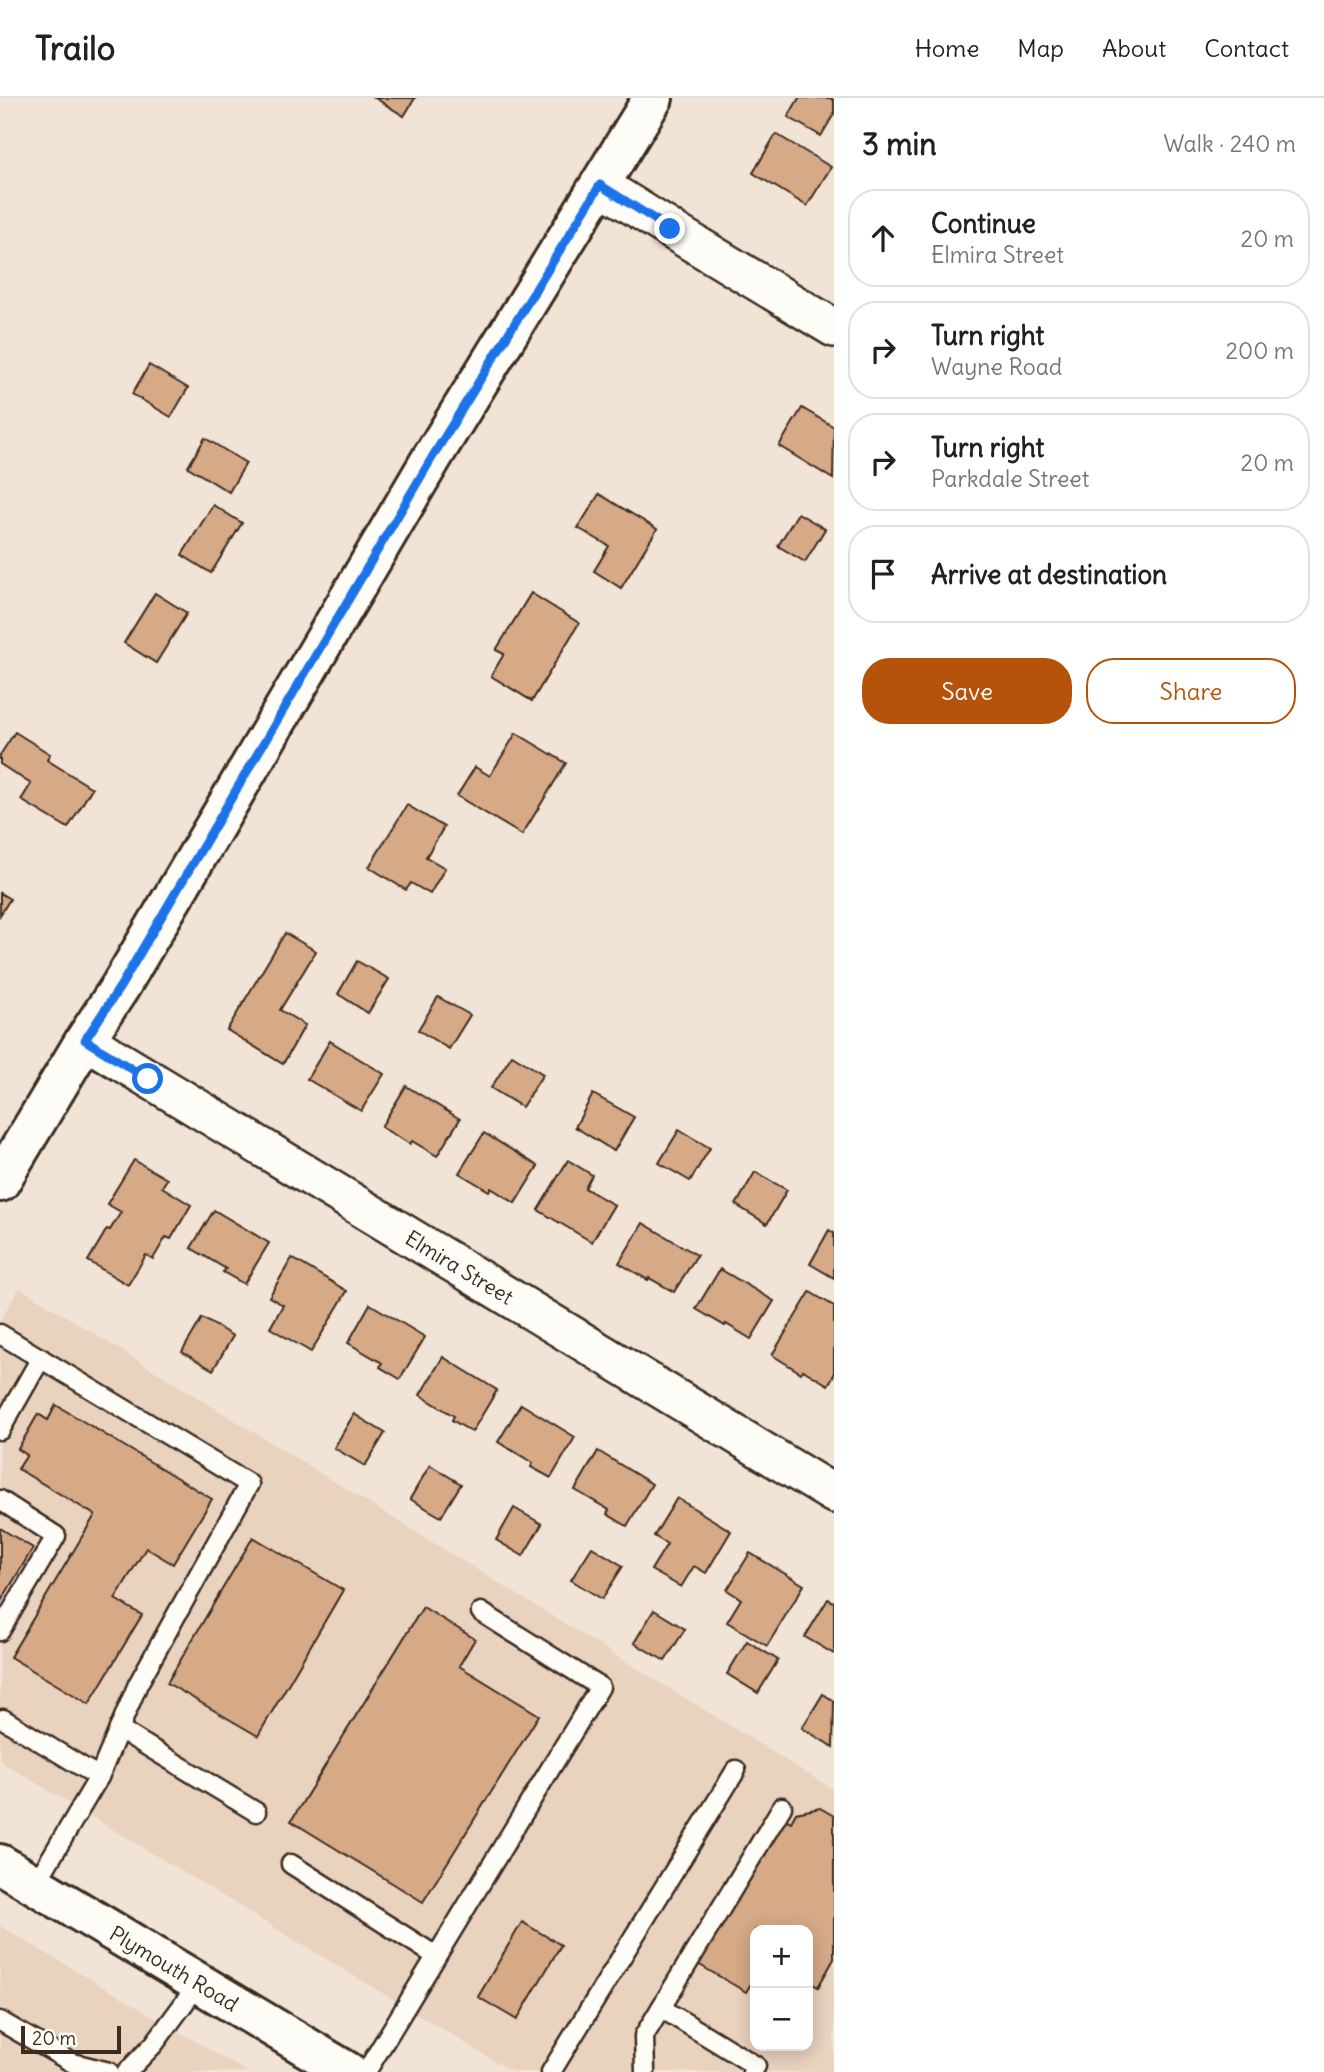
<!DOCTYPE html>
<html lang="en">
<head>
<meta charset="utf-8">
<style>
	body { margin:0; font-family:Delius,sans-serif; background:#f2f2f2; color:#202124 }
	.controls { position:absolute; right:21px; bottom:21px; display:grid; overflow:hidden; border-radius:14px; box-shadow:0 4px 18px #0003 }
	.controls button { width:63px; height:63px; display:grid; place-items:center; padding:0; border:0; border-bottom:2px solid #e0e0e0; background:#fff; color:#202124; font:35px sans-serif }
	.scale { position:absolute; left:21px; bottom:18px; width:100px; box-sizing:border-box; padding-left:7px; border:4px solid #3b2a1e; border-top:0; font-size:19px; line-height:24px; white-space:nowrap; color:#3b2a1e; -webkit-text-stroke:5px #fdfcf7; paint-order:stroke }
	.stop { position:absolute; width:21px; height:21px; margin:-16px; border:5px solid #1a73e8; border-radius:50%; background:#fff }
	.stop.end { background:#1a73e8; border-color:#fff; box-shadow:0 2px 7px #0008 }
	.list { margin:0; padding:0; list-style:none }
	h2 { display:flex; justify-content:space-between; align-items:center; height:91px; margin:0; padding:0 28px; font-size:30px }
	h2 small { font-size:23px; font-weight:400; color:#757577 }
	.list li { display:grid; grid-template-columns:46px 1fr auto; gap:21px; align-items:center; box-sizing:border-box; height:98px; margin:0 14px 14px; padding:0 14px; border:2px solid #e0e0e0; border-radius:28px }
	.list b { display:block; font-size:26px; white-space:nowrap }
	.list p { margin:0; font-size:23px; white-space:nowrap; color:#757577 }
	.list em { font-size:23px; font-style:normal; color:#757577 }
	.actions { display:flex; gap:14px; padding:21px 28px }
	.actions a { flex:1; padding:16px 0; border:2px solid #b45309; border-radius:28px; text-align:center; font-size:24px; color:#b45309 }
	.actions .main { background:#b45309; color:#fff }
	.icon { flex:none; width:38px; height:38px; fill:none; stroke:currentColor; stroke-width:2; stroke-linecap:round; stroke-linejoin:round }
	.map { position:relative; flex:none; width:834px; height:1974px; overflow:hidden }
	header { display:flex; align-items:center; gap:42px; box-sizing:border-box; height:98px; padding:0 35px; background:#fff; border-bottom:2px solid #e0e0e0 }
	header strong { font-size:33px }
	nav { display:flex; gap:38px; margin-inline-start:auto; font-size:24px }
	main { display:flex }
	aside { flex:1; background:#fff }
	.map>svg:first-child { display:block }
</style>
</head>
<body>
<header>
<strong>Trailo</strong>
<nav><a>Home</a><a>Map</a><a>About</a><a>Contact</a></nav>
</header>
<main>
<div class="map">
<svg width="834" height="1974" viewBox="0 0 834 1974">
	<rect width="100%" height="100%" fill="#f1e3d5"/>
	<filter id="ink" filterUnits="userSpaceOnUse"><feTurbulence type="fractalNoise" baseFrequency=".0143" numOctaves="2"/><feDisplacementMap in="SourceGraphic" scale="14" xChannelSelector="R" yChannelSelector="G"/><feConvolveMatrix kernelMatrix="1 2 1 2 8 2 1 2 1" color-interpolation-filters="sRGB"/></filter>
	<g filter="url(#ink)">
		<!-- built -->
		<g fill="#e9d2be" fill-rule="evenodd">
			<path d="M 20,1190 L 834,1692 L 834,1974 L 513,1974 L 0,1663 L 0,1223 ZM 755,1832 L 808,1832 L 808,1948 L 755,1948 Z"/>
			<path d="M 0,1828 L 247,1974 L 0,1974 Z"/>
		</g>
		<!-- building -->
		<g fill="#d6a987" stroke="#3b2a1e" stroke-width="2">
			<path d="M 375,0 L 415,0 L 404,18 Z"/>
			<path d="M 799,0 L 830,0 L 834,2 L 834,16 L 821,38 L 788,19 Z"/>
			<path d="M 776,36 L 831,69 L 807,108 L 753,75 Z"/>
			<path d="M 149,267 L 188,290 L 171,319 L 132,296 Z"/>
			<path d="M 802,310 L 834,329 L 833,381 L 779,348 Z"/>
			<path d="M 205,340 L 246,365 L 229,394 L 188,369 Z"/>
			<path d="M 599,396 L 657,431 L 621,490 L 594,473 L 609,448 L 578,430 Z"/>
			<path d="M 213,407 L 242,425 L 211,475 L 182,457 Z"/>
			<path d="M 798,415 L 825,431 L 805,464 L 778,448 Z"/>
			<path d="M 155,495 L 187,515 L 156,565 L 124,545 Z"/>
			<path d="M 531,495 L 579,525 L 532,603 L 491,578 L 504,556 L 496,552 Z"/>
			<path d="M 15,634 L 50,656 L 47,662 L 92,690 L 68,730 L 21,702 L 31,686 L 0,666 L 0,657 Z"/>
			<path d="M 516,635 L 566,665 L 522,737 L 457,698 L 475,669 L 490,678 Z"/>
			<path d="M 407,707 L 444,729 L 426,759 L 445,770 L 430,796 L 411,785 L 406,792 L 369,769 Z"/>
			<path d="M 0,795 L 10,801 L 0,817 Z"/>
			<path d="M 285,835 L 316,853 L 280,912 L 305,927 L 283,966 L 227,932 Z"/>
			<path d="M 357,863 L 389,881 L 368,915 L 338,896 Z"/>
			<path d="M 438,899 L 470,917 L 449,951 L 418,932 Z"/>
			<path d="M 330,943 L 384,976 L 361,1013 L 307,981 Z"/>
			<path d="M 512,957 L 543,976 L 522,1009 L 491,990 Z"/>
			<path d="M 406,988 L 460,1021 L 437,1058 L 412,1043 L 410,1046 L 381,1029 Z"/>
			<path d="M 593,996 L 634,1019 L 614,1053 L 575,1029 Z"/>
			<path d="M 679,1032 L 710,1050 L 690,1083 L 659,1065 Z"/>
			<path d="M 484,1035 L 538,1068 L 515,1105 L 491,1090 L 489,1093 L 459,1075 Z"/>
			<path d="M 134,1062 L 167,1081 L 162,1089 L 191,1107 L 171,1141 L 166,1139 L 153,1161 L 146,1157 L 128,1187 L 88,1163 L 107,1131 L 110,1132 L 121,1114 L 107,1106 Z"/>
			<path d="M 568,1062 L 592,1077 L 585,1090 L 614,1107 L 592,1144 L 538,1112 Z"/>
			<path d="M 755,1074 L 787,1092 L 767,1126 L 736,1107 Z"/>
			<path d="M 214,1112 L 269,1145 L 244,1186 L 223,1174 L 226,1171 L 191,1150 Z"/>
			<path d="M 643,1125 L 697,1157 L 674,1194 L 649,1180 L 648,1182 L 619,1165 Z"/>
			<path d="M 829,1132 L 834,1135 L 834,1180 L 810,1166 Z"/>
			<path d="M 292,1160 L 347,1193 L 311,1254 L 270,1230 L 283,1207 L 269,1199 Z"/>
			<path d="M 720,1171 L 774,1203 L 751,1241 L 726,1226 L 725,1228 L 696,1211 Z"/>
			<path d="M 810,1194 L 834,1208 L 834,1277 L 828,1287 L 803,1272 L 801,1275 L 772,1257 Z"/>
			<path d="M 370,1206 L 425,1239 L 400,1281 L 380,1269 L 382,1265 L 348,1245 Z"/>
			<path d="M 202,1220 L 233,1238 L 213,1272 L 182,1254 Z"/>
			<path d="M 443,1259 L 497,1292 L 472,1334 L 452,1322 L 454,1318 L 420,1297 Z"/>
			<path d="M 521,1306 L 575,1339 L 551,1380 L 531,1369 L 533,1365 L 498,1344 Z"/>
			<path d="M 56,1307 L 212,1401 L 173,1466 L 146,1450 L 115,1501 L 142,1517 L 89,1606 L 10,1559 L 95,1417 L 18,1371 L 27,1357 L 18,1351 L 38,1316 L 48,1322 Z"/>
			<path d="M 354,1316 L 385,1335 L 365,1368 L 334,1350 Z"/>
			<path d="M 598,1353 L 652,1386 L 627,1428 L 607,1416 L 609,1412 L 575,1392 Z"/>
			<path d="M 430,1367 L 461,1386 L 441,1419 L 410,1401 Z"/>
			<path d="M 677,1400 L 731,1433 L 706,1475 L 694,1468 L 681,1489 L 651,1472 L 667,1446 L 654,1438 Z"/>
			<path d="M 514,1410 L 542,1426 L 523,1458 L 496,1442 Z"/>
			<path d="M 0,1430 L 33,1450 L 0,1505 Z"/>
			<path d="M 253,1439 L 343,1492 L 258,1638 L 167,1585 Z"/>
			<path d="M 592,1449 L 623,1468 L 602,1501 L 571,1482 Z"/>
			<path d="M 750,1455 L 804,1487 L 767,1548 L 727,1524 L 741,1501 L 727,1492 Z"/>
			<path d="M 828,1501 L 834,1504 L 834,1556 L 805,1539 Z"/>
			<path d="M 423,1509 L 475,1541 L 459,1568 L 539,1617 L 423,1804 L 291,1723 Z"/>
			<path d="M 654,1512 L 685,1531 L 665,1563 L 634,1545 Z"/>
			<path d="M 747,1543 L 778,1562 L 758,1595 L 727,1576 Z"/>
			<path d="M 823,1596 L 834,1603 L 833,1649 L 802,1630 Z"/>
			<path d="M 820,1710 L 834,1718 L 834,1861 L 818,1889 L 808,1883 L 808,1832 L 755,1832 L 755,1879 L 746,1894 L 698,1866 L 783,1720 L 791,1724 L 796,1715 Z"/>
			<path d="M 522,1824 L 561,1847 L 517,1922 L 478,1899 Z"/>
		</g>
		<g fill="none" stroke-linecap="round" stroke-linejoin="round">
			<defs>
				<g id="lane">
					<path d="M 0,1236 L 249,1386 L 138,1586 L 99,1679 L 35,1787"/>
					<path d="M 0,1332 L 41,1260"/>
					<path d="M 0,1402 L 56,1438 L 0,1533"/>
					<path d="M 3,1621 L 99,1679"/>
					<path d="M 119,1631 L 256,1714"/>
					<path d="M 291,1766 L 436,1858"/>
					<path d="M 661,1910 L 756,1968 L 752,1974"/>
					<path d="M 0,1923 L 73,1965 L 109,1974"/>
					<path d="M 127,1974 L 154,1946 L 199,1885"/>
					<path d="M 366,1974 L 600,1589 L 481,1514"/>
					<path d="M 551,1974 L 736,1672"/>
					<path d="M 645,1974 L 644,1938 L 782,1709"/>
				</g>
				<g id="street">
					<path d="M 600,87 L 670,131 L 834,230"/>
					<path id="s1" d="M 85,942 L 834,1396"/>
				</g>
				<g id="secondary">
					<path d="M 0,1084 L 85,942 L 120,889 L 433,358 L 653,0"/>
					<path id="s2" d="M 0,1766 L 348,1974"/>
				</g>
			</defs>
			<!-- lane casing -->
			<use href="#lane" stroke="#3b2a1e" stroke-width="23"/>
			<!-- street casing -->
			<use href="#street" stroke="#3b2a1e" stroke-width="42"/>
			<!-- secondary casing -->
			<use href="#secondary" stroke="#3b2a1e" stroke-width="44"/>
			<!-- lane -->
			<use href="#lane" stroke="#fdfcf7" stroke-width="18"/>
			<!-- street -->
			<use href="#street" stroke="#fdfcf7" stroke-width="37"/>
			<!-- secondary -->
			<use href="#secondary" stroke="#fdfcf7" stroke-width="38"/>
		</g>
	</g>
	<g fill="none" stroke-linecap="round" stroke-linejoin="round" filter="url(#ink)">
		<!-- route -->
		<path stroke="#1a73e8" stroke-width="9" d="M 148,981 L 85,942 L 120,889 L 433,358 L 600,87 L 670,131"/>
	</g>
	<g text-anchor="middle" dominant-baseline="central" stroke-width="6" stroke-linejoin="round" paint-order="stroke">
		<!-- street labels -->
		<g font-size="21" fill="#3b2a1e" stroke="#fdfcf7">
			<text stroke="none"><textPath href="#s1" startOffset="438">Elmira Street</textPath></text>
			<text stroke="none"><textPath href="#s2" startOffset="203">Plymouth Road</textPath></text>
		</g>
	</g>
</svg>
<div class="controls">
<button>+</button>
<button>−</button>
</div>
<div class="scale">20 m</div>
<div class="stop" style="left:148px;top:981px"></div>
<div class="stop end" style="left:670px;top:131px"></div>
</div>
<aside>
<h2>3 min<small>Walk · 240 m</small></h2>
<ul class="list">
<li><svg class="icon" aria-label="ahead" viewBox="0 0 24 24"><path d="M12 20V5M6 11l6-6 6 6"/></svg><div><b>Continue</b><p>Elmira Street</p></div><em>20 m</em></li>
<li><svg class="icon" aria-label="right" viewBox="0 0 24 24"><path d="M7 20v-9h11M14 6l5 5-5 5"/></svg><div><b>Turn right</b><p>Wayne Road</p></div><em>200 m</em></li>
<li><svg class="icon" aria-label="right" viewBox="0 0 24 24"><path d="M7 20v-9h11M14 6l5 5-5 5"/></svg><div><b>Turn right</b><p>Parkdale Street</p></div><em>20 m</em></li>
<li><svg class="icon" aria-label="arrive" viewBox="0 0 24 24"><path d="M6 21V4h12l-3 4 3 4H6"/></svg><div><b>Arrive at destination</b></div></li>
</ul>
<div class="actions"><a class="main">Save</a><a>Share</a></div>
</aside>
</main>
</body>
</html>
